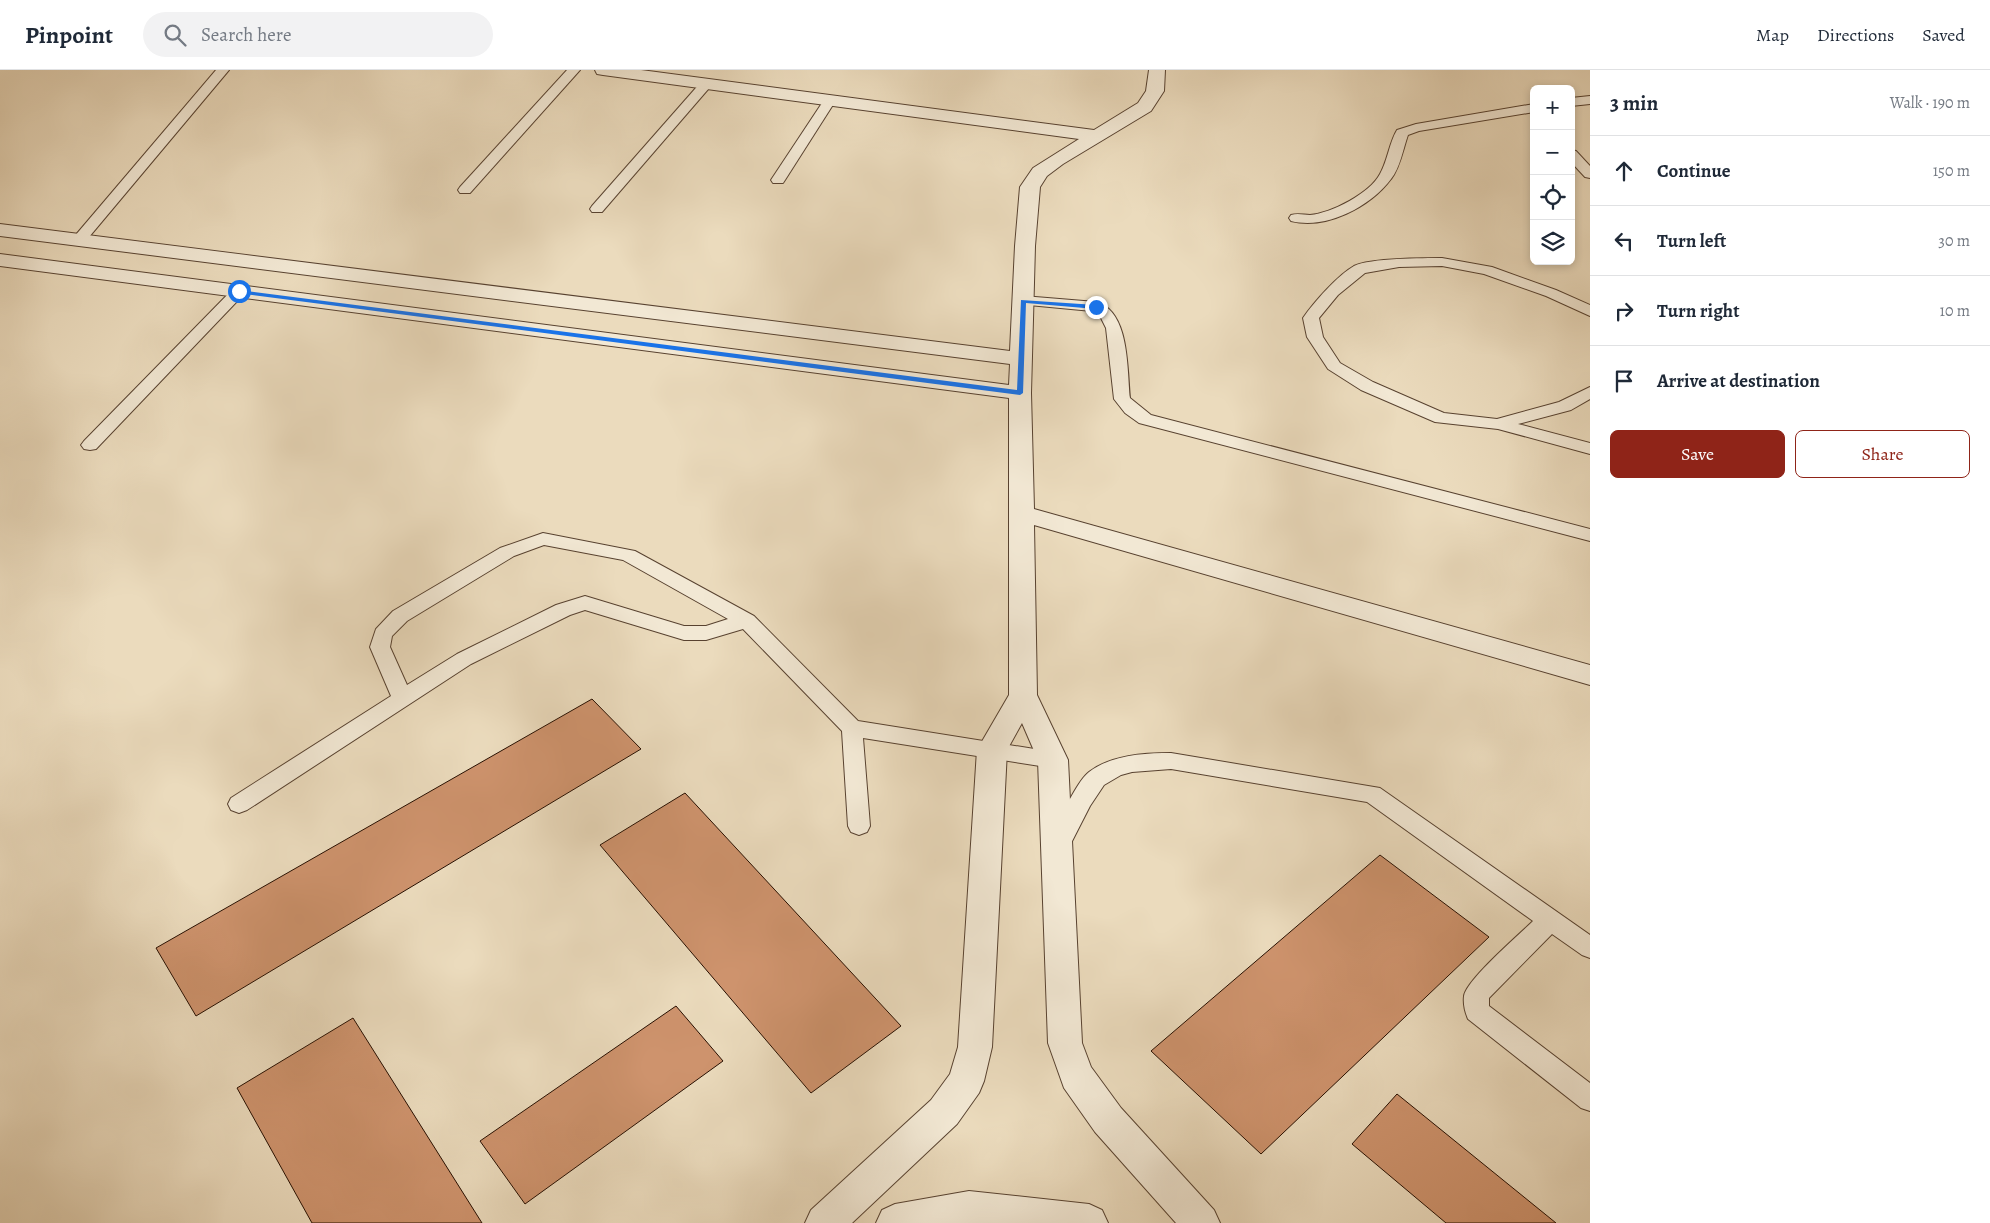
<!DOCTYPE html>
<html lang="en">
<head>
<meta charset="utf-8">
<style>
	body { margin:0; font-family:Alegreya,serif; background:#f2f2f3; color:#1f2937 }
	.controls { position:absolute; right:15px; top:15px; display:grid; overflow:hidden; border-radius:8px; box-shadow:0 2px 8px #0003 }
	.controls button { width:45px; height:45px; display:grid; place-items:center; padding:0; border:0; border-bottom:1px solid #e0e1e3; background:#fff; color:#1f2937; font:25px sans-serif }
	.stop { position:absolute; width:15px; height:15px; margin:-11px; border:4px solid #1a73e8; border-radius:50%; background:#fff }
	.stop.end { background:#1a73e8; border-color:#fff; box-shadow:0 1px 5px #0008 }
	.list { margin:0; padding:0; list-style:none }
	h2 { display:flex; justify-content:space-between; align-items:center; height:65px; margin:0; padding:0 20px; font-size:21px }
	h2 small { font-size:16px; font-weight:400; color:#747a83 }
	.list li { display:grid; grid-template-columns:32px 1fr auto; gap:15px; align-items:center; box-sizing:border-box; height:70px; padding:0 20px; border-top:1px solid #e0e1e3 }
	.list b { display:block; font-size:19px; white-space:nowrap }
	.list em { font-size:16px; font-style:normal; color:#747a83 }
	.actions { display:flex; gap:10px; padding:15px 20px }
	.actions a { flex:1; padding:11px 0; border:1px solid #8f2418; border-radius:8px; text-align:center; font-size:18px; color:#8f2418 }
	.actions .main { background:#8f2418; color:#fff }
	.icon { flex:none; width:28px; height:28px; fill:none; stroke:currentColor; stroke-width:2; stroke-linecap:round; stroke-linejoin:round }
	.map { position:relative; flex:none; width:1590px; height:1153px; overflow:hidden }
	header { display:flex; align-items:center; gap:30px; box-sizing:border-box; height:70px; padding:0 25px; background:#fff; border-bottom:1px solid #e0e1e3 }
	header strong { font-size:24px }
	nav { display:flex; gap:28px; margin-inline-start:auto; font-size:18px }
	.search { width:350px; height:45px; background:#f2f2f3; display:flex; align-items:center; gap:12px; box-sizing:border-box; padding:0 18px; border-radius:28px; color:#747a83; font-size:19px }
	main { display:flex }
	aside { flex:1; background:#fff }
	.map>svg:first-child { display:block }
</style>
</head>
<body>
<header>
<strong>Pinpoint</strong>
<div class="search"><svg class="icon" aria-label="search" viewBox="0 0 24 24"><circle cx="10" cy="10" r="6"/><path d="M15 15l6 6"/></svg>Search here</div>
<nav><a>Map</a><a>Directions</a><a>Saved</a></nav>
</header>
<main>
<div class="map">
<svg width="1590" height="1153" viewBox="0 0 1590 1153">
	<rect width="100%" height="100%" fill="#ebdbbd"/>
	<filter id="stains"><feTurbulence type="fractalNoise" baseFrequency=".004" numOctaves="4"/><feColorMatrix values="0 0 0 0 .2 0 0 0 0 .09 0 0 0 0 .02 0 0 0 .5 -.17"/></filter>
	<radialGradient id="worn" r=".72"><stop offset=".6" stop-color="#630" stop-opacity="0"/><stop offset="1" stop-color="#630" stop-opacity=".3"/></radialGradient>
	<!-- building -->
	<g fill="#ce936d" stroke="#270f01">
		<path d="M 592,629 L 641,679 L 196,946 L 156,878 Z"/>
		<path d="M 685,723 L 901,956 L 811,1023 L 600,775 Z"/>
		<path d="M 1380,785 L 1489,867 L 1261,1084 L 1151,981 Z"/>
		<path d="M 676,936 L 723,991 L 525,1134 L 480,1071 Z"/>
		<path d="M 353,948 L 482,1153 L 312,1153 L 237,1018 Z"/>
		<path d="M 1397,1024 L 1556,1153 L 1446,1153 L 1352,1074 Z"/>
	</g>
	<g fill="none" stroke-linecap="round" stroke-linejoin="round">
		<defs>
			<g id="lane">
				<path d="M 216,0 L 229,0 L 84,173 L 74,173 L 72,170 L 74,167 Z"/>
				<path d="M 567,0 L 580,0 L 470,123 L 460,123 L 458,120 L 460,117 Z"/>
				<path d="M 706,10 L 710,11 L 712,14 L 710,17 L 602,142 L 592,142 L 590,139 L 592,136 L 702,11 Z"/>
				<path d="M 830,26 L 836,30 L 785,110 L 783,113 L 773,113 L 771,110 L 826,27 Z"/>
				<path d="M 1590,26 L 1590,34 L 1571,36 L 1571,28 Z"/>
				<path d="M 1534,34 L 1534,42 L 1419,61 L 1408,65 C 1403,79 1400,98 1391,109 C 1370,137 1326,160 1291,151 L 1289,148 L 1291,145 C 1298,143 1304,145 1310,145 C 1332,143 1370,123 1380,104 C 1388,90 1389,73 1397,60 L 1416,54 Z"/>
				<path d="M 1571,80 L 1576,81 L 1590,96 L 1590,108 L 1585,107 L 1571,92 Z"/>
				<path d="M 1442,188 L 1492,197 L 1556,220 L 1590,235 L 1590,246 L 1546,226 L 1484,204 L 1442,196 L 1399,197 L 1365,203 L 1338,225 L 1319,248 L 1323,267 L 1340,293 L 1373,312 L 1444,343 L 1497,349 L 1559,332 L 1590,317 L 1590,329 L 1571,340 L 1518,354 L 1590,373 L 1590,384 L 1498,359 L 1435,352 L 1361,320 L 1328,299 L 1307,267 L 1303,248 C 1314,232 1338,205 1354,196 C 1370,188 1423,188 1442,188 Z"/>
				<path d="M 239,216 L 244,218 L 247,221 L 244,224 L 96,379 L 90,380 L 84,379 L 81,375 L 84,371 L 234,218 Z"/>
				<path d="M 1023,226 L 1096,232 C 1130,241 1127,300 1130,328 L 1151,345 L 1590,459 L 1590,471 L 1139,353 L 1125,343 L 1114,329 L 1106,258 L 1101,248 L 1092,241 L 1018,234 L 1015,231 L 1018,228 Z"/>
				<path d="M 543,463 L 635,481 L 754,546 L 858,651 L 1053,682 L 1061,684 L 1064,690 L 1061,696 L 1053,698 L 863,668 L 870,756 L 867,762 L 859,765 L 851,762 L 848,756 L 842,661 L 743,559 L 706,570 L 684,570 L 585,540 L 570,545 L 471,594 L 247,740 L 239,743 L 231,740 L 228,734 L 231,728 L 391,626 L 370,577 L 376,559 L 393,541 L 500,478 ZM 544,475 L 623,490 L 728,549 L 706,556 L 684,556 L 585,526 L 556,535 L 457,584 L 407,615 L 390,577 L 392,566 L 407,551 L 514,486 Z"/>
				<path d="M 1171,683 L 1380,718 L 1590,865 L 1590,888 L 1582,885 L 1552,864 L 1489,928 L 1489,936 L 1590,1013 L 1590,1041 L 1581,1038 L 1468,949 C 1465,942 1463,934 1464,926 C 1466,910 1520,864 1533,851 L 1367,732 L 1171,699 L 1132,702 L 1121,705 L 1104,715 L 1090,736 L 1066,783 L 1058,785 L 1050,783 L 1047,776 C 1056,758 1075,713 1089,702 C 1111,685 1144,683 1171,683 Z"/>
			</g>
			<g id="street">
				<path d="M 595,0 L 641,0 L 1094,60 L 1138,33 L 1146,21 L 1149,0 L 1165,0 L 1164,21 L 1151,41 L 1063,94 L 1047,106 L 1040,117 L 1035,176 L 1031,323 L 1034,439 L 1590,595 L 1590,615 L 1034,455 L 1037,625 L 1068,690 L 1082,973 L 1091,997 L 1121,1038 L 1214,1140 L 1220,1153 L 1176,1153 L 1095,1062 L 1064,1018 L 1048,973 L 1038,690 L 1022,653 L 1007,680 L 992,977 L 984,1011 L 979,1023 L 957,1054 L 852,1153 L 805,1153 L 811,1140 L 931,1030 L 950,1004 L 958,977 L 977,680 L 1009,625 L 1009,328 L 0,196 L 0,184 L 1009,315 L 1010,294 L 0,166 L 0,154 L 1010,281 L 1015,176 L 1020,117 L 1033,98 L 1079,69 L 603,5 L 597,4 Z"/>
				<path d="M 969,1121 L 1089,1134 L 1102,1140 L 1108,1153 L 876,1153 L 882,1140 L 895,1134 Z"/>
			</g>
		</defs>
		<!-- lane casing -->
		<use href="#lane" stroke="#584230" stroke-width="2"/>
		<!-- street casing -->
		<use href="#street" stroke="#584230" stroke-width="2"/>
		<!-- lane -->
		<use href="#lane" fill="#f2e8d4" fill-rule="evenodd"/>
		<!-- street -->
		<use href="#street" fill="#f2e8d4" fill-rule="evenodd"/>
	</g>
	<!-- route -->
	<path fill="#1a73e8" d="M 239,220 L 1017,320 L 1021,230 L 1096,235 L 1100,237 L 1096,239 L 1026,233 L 1023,323 L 1020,325 L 237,223 Z"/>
	<rect width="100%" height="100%" filter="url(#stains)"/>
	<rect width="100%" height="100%" fill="url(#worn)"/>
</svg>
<div class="controls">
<button>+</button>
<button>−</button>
<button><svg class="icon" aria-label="locate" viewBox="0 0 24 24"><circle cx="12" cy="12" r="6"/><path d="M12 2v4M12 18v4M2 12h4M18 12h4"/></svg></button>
<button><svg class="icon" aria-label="layers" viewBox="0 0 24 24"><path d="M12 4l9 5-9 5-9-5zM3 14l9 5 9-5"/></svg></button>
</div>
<div class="stop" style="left:239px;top:221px"></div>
<div class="stop end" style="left:1096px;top:237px"></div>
</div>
<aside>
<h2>3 min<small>Walk · 190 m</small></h2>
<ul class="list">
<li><svg class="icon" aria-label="ahead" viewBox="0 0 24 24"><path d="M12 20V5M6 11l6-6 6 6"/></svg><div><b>Continue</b></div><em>150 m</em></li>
<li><svg class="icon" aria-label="left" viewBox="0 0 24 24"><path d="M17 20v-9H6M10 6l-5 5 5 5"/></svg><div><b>Turn left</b></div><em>30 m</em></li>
<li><svg class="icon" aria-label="right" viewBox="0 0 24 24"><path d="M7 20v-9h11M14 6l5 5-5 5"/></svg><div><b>Turn right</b></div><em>10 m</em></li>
<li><svg class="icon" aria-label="arrive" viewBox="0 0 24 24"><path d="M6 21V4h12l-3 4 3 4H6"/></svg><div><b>Arrive at destination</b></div></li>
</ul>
<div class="actions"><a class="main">Save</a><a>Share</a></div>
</aside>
</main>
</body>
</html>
